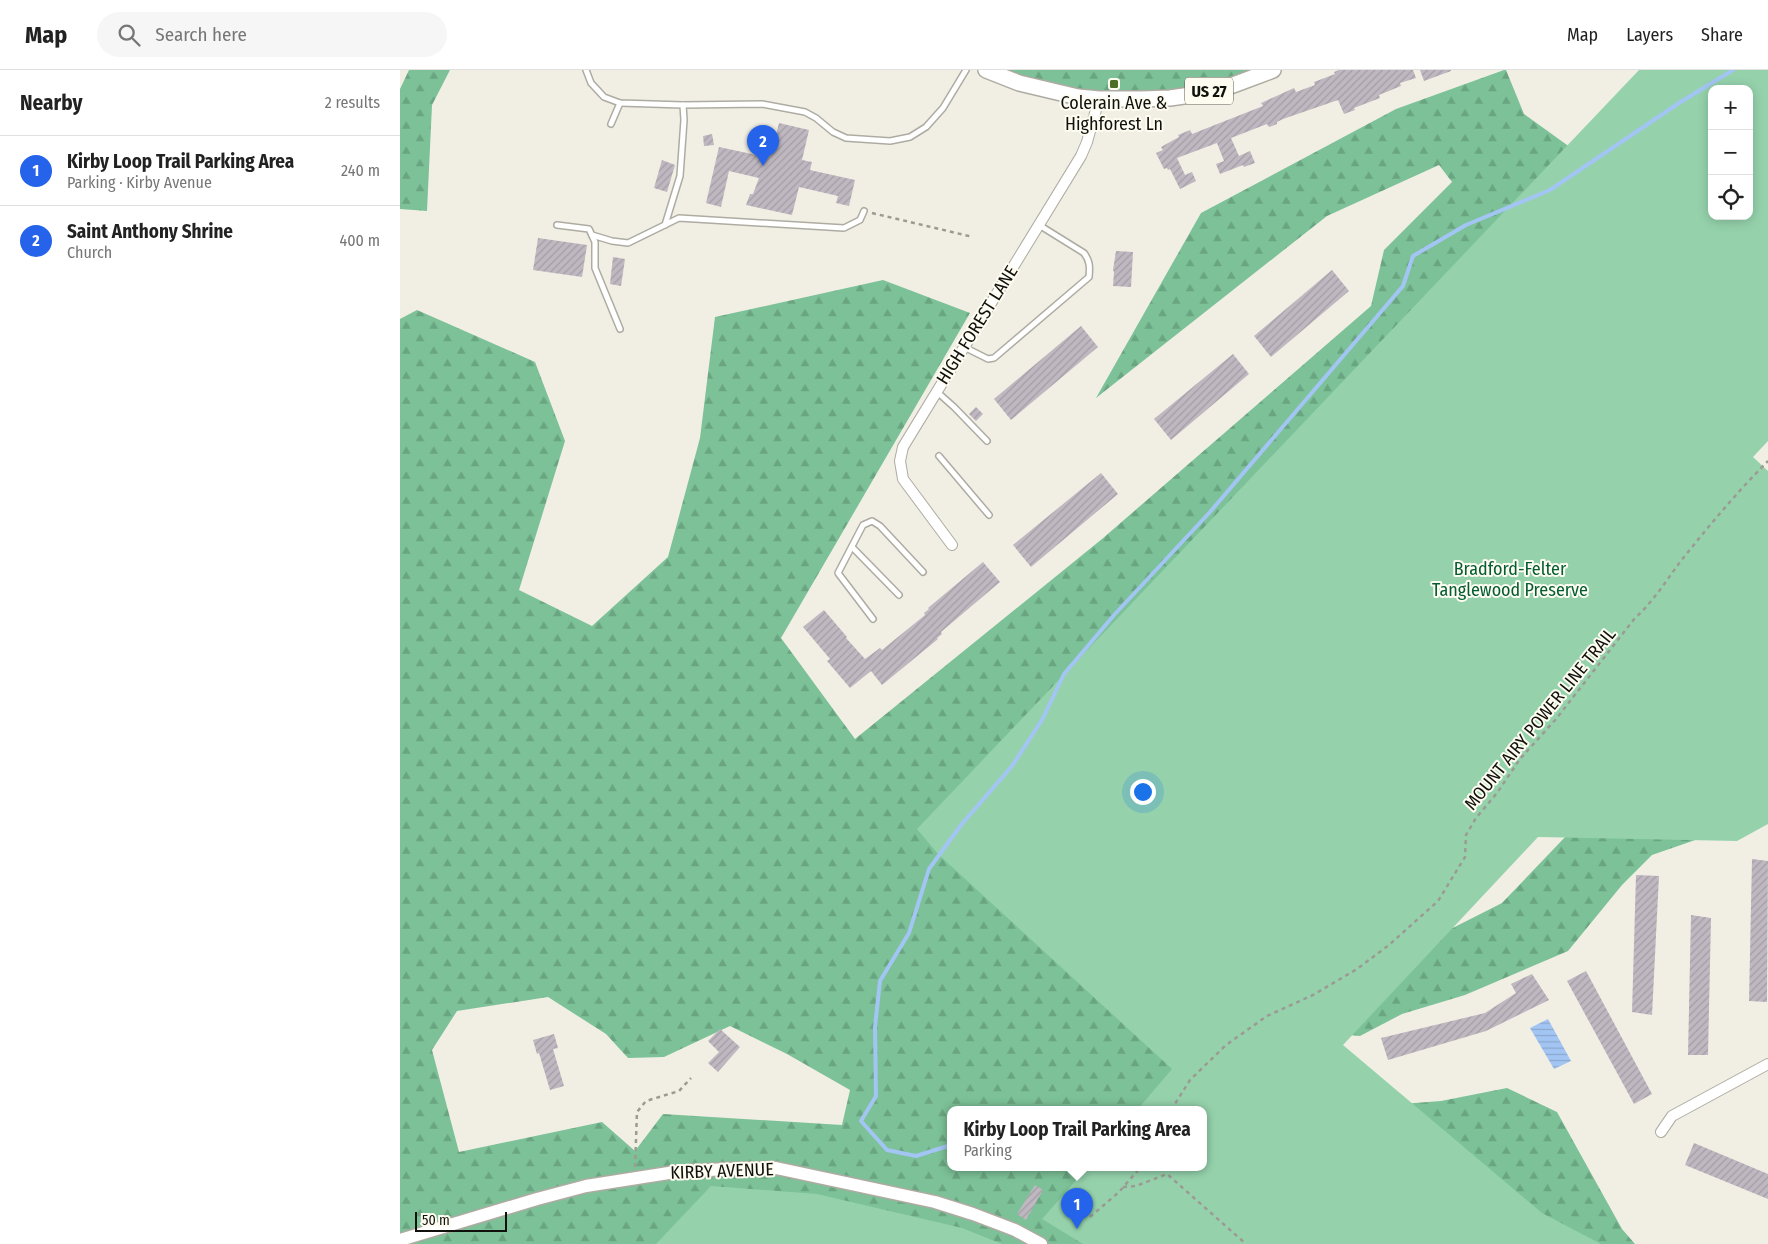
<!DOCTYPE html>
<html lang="en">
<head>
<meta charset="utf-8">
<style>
	body { margin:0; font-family:"Fira Sans Condensed",sans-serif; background:#f6f6f6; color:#222 }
	.controls { position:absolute; right:15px; top:15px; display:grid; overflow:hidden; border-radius:10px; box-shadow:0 2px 12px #0003 }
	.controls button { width:45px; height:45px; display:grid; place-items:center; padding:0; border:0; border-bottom:1px solid #e0e0e0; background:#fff; color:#222; font:25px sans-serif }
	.scale { position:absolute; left:15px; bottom:12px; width:92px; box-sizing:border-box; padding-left:5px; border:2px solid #10100c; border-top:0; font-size:14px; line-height:18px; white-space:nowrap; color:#10100c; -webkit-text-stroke:4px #fefcf1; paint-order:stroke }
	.you { position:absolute; left:742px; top:721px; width:18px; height:18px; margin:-12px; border:4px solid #fff; border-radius:50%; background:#1a73e8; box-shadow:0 0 0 8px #1a73e833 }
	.badge { display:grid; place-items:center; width:32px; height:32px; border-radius:50%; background:#2563eb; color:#fff; font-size:16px; font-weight:700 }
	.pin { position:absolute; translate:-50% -41px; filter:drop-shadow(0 1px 2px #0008) }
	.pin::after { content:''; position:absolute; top:26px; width:18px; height:15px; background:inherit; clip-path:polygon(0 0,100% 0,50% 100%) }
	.popup { position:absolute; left:547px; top:1036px; width:260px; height:65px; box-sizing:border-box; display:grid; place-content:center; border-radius:10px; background:#fff; filter:drop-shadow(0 1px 4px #0005); font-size:16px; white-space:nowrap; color:#767676 }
	.popup b { font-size:19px; color:#222 }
	.popup::after { content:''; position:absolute; left:50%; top:100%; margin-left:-10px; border:10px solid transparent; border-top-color:#fff }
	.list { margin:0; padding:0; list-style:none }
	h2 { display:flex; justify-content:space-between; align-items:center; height:65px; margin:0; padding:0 20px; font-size:21px }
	h2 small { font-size:16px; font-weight:400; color:#767676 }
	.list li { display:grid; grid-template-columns:32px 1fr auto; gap:15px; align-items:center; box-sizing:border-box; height:70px; padding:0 20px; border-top:1px solid #e0e0e0 }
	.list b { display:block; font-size:19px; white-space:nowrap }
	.list p { margin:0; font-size:16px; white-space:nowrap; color:#767676 }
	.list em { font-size:16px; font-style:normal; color:#767676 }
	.icon { flex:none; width:28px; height:28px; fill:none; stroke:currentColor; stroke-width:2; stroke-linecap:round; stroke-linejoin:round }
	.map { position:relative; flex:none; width:1368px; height:1174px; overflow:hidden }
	header { display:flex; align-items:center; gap:30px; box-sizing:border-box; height:70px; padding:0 25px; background:#fff; border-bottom:1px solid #e0e0e0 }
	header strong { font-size:24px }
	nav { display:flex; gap:28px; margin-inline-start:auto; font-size:18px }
	.search { width:350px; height:45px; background:#f6f6f6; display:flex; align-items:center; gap:12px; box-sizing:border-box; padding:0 18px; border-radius:28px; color:#767676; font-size:19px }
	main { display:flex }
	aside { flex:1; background:#fff }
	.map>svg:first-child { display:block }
</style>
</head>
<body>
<header>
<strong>Map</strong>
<div class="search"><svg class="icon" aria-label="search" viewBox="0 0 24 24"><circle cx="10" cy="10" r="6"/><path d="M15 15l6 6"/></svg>Search here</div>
<nav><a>Map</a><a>Layers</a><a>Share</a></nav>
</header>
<main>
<aside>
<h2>Nearby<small>2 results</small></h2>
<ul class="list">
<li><span class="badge">1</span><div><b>Kirby Loop Trail Parking Area</b><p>Parking · Kirby Avenue</p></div><em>240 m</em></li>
<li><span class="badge">2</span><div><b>Saint Anthony Shrine</b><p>Church</p></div><em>400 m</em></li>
</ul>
</aside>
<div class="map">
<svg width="1368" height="1174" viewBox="0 0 1368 1174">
	<defs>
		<pattern id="forest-firs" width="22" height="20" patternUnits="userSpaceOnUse" patternTransform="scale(1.25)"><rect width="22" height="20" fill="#7cc197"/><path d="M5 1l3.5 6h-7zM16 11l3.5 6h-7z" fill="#6aa581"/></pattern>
		<pattern id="water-rules" width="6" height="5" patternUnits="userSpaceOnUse" patternTransform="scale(1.25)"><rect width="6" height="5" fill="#a3c5f3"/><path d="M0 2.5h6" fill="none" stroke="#8ba8cf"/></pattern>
		<pattern id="building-hatch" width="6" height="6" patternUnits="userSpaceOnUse" patternTransform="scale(1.25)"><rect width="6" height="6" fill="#bfb8c1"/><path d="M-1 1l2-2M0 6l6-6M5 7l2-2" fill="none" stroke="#a39da5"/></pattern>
	</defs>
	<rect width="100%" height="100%" fill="#f1efe4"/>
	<!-- forest -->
	<g fill="url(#forest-firs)" fill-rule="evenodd">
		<path d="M 9,0 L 50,0 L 32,35 L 27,141 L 0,139 L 0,19 Z"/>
		<path d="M 586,0 L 873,0 L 833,15 L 699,29 Z"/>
		<path d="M 1104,0 L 1106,0 L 1124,44 L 1192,93 L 1259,28 L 1368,0 L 1368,363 L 745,1040 L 551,1040 L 551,1098 L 702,1098 L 702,1164 L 988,1035 L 1041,1031 L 1107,1018 L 1157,1042 L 1222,1159 L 1235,1174 L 0,1174 L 0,249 L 17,240 L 135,292 L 165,371 L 119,520 L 192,556 L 268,487 L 300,368 L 315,247 L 483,210 L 570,243 L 381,568 L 455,669 L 702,469 L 971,236 L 984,180 L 1052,112 L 1039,95 L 927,146 L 696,328 L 801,143 L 996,39 ZM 1312,19 L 1349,19 L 1349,146 L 1312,146 ZM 148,927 L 206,964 L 228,988 L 264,987 L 330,956 L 387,984 L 450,1020 L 442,1055 L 263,1044 L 235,1081 L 202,1052 L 59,1082 L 32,980 L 57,941 Z"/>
		<path d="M 1277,650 L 1324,760 L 1252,785 L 1222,815 L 1168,881 L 1065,925 L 1002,944 L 960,966 L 878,959 L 962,904 L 1102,833 Z"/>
	</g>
	<!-- green -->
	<g fill="#95d2ac" fill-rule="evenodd">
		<path d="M 1239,0 L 1368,0 L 1368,371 L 1353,387 L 1368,401 L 1368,754 L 1337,771 L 1138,767 L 943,975 L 1142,1143 L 1201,1174 L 683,1174 L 642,1149 L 687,1098 L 803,1098 L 803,1040 L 737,1040 L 772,999 L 538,784 L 517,759 ZM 1312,19 L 1349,19 L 1349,146 L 1312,146 Z"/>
		<path d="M 311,1116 L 417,1124 L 562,1158 L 602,1174 L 256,1174 Z"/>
	</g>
	<!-- water -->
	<path fill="url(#water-rules)" d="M 1148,949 L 1171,991 L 1154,999 L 1130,958 Z"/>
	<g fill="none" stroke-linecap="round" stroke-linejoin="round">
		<!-- stream -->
		<path stroke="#a3c5f3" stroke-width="4" d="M 551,1075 L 516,1086 L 487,1080 L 461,1051 L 476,1026 L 475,957 L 480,911 L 509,863 L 529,799 L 561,755 L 612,696 L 642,650 L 664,604 L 715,544 L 810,442 L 1003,216 L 1013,186 L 1066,155 L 1150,120 L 1279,33 L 1333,0"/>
	</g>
	<!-- building -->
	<g fill="url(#building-hatch)">
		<path d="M 939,0 L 1013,0 L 1016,8 L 1000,13 L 1001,16 L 979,25 L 980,28 L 954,38 L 955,40 L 944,44 L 938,30 L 883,49 L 877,52 L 877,54 L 869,57 L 867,54 L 831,68 L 839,86 L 850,81 L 855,93 L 844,97 L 843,95 L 820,104 L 816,94 L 824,91 L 817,73 L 777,88 L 785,105 L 792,102 L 796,111 L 780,119 L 770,99 L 768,100 L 767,98 L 764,99 L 756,83 L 763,80 L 761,77 L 779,67 L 778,65 L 790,60 L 792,64 L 863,36 L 861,33 L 894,18 L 896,22 L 915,15 L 914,12 L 935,4 L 934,2 Z"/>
		<path d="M 1020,0 L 1051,0 L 1051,1 L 1024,11 Z"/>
		<path d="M 379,53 L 409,60 L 402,90 L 412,92 L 410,100 L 455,110 L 449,136 L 436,133 L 438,126 L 399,117 L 392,145 L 346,135 L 350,124 L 353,124 L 359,108 L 329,101 L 321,137 L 306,133 L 319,77 L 361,86 L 363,79 L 372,81 Z"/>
		<path d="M 312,64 L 314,75 L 304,76 L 303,66 Z"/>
		<path d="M 262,90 L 275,95 L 267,122 L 254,118 Z"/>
		<path d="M 138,168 L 187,175 L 182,207 L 133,200 Z"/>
		<path d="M 716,181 L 733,182 L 731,217 L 713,216 L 714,202 L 713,200 Z"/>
		<path d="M 213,187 L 225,189 L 221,216 L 210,214 Z"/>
		<path d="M 932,200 L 949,221 L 871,287 L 854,266 Z"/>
		<path d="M 681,256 L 698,277 L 611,350 L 594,329 Z"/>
		<path d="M 833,284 L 849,304 L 771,370 L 754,349 Z"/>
		<path d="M 576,337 L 583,344 L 576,351 L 569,344 Z"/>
		<path d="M 701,403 L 718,424 L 631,497 L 613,475 Z"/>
		<path d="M 583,492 L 600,512 L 541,562 L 542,564 L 537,568 L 538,569 L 482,615 L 471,601 L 450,618 L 427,591 L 430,589 L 403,557 L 424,540 L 447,567 L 446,568 L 465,589 L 480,578 L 482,580 L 525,545 L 524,543 L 529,539 L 528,538 Z"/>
		<path d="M 1352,789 L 1368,791 L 1367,932 L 1349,931 Z"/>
		<path d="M 1236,805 L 1259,806 L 1252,945 L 1232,942 Z"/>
		<path d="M 1291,845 L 1311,848 L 1308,985 L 1288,985 Z"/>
		<path d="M 1186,901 L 1252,1024 L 1234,1034 L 1167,911 Z"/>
		<path d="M 1132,904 L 1149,930 L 1086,961 L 988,990 L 981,968 L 1085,943 L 1116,923 L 1111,914 Z"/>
		<path d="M 320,959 L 340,977 L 318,1002 L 308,993 L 319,982 L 308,971 Z"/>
		<path d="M 154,964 L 158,978 L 153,979 L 164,1016 L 150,1020 L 139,983 L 137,984 L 133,970 Z"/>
		<path d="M 1294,1073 L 1368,1104 L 1368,1129 L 1285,1095 Z"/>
		<path d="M 635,1115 L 643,1120 L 626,1150 L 617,1144 Z"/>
	</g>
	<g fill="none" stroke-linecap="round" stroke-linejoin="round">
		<defs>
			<g id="service">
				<path d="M 186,0 L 191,13 L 204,27 L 220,33 L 283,35 L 362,34 L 405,42 L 416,48 L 433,62 L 446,68 L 490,71 L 510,67 L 526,57 L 543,38 L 566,0"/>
				<path d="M 211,54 L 220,33"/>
				<path d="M 157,155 L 189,159 L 195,172 L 195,198 L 220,259"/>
				<path d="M 265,155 L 280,106 L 284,50 L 283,35"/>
				<path d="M 192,165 L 212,171 L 228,173 L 279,148 L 444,158 L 460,150 L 464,141"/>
				<path d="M 564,277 L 588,289 L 594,288 L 689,207 C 690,197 690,191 684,183 L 639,155"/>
				<path d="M 536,321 L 554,337 L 587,371"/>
				<path d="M 539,386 L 589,445"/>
				<path d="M 452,477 L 499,525"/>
				<path d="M 473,549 L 438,503 L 463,455 L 472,451 L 480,456 L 523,502"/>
			</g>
			<g id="minor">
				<path d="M 552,475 L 503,409 L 500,391 L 503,377 L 681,86 L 687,72 L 699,29"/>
				<path d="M 1261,1062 L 1272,1046 L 1368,994"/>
			</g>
			<path id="tertiary" d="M 0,1170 L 137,1129 L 186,1116 L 275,1102 L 326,1099 L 376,1098 L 535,1132 L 573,1144 L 615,1160 L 641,1174"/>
			<path id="primary" d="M 586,0 L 619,13 L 678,27 L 699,29 L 742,29 L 770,28 L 805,23 L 833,15 L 873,0"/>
		</defs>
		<!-- service casing -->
		<use href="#service" stroke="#aeaca2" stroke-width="8"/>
		<!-- minor casing -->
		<use href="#minor" stroke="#aeaca2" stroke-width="12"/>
		<!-- tertiary casing -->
		<use href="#tertiary" stroke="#aeaca2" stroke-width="15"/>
		<!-- primary casing -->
		<use href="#primary" stroke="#aeaca2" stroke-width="18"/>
		<!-- path -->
		<g stroke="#9c9b93" stroke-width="2.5" stroke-dasharray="4 4" stroke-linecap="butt">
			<path d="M 472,143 L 573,167"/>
			<path d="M 771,1040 L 790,1010 L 826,975 L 867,946 L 913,925 L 957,899 L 989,875 L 1038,831 L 1065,787 L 1066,765 L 1076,748 L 1097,723 L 1120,689 L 1156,649 L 1235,548 C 1253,532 1266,511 1280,492 C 1308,457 1337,422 1368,391"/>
			<path d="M 235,1097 L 237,1042 L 246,1031 L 279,1021 L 291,1008"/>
			<path d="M 723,1117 L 736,1116 L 767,1104 L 846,1174"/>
			<path d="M 690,1147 L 719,1122 L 740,1098"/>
		</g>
		<!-- service -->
		<use href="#service" stroke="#fff" stroke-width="5"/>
		<!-- minor -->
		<use href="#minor" stroke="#fff" stroke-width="10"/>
		<!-- tertiary -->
		<use href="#tertiary" stroke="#fff" stroke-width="12"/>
		<!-- primary -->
		<use href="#primary" stroke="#fff" stroke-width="15"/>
	</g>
	<!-- markers -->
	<rect fill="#4c6f27" stroke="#fefcf1" stroke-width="2" x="709" y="9" width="10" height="10" rx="2.5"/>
	<g text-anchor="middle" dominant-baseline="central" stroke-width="4" stroke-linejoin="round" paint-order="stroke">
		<!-- shield labels -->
		<rect fill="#fefcf1" stroke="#575751" stroke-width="1" x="785" y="7.5" width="48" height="27" rx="4"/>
		<g font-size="16" font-weight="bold" fill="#10100c">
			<text x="809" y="21">US 27</text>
		</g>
		<!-- poi labels -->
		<g font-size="18" fill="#10100c" stroke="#fefcf1">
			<text x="714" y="33">Colerain Ave &amp;<tspan x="714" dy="21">Highforest Ln</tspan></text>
		</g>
		<!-- street labels -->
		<g font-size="18" fill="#10100c" stroke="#fefcf1">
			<text transform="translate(577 255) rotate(-58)">HIGH FOREST LANE</text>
			<text transform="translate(1140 649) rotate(-51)">MOUNT AIRY POWER LINE TRAIL</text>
			<text transform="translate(322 1101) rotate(-2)">KIRBY AVENUE</text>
		</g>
		<!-- park labels -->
		<g font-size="18" fill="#035c35" stroke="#fefcf1">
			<text x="1110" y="499">Bradford-Felter<tspan x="1110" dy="21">Tanglewood Preserve</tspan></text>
		</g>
	</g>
</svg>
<div class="controls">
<button>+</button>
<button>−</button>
<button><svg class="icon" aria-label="locate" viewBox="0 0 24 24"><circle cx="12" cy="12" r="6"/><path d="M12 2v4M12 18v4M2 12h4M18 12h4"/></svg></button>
</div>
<div class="scale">50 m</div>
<div class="you"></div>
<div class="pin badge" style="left:677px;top:1159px">1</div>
<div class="popup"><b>Kirby Loop Trail Parking Area</b>Parking</div>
<div class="pin badge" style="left:363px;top:96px">2</div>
</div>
</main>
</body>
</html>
